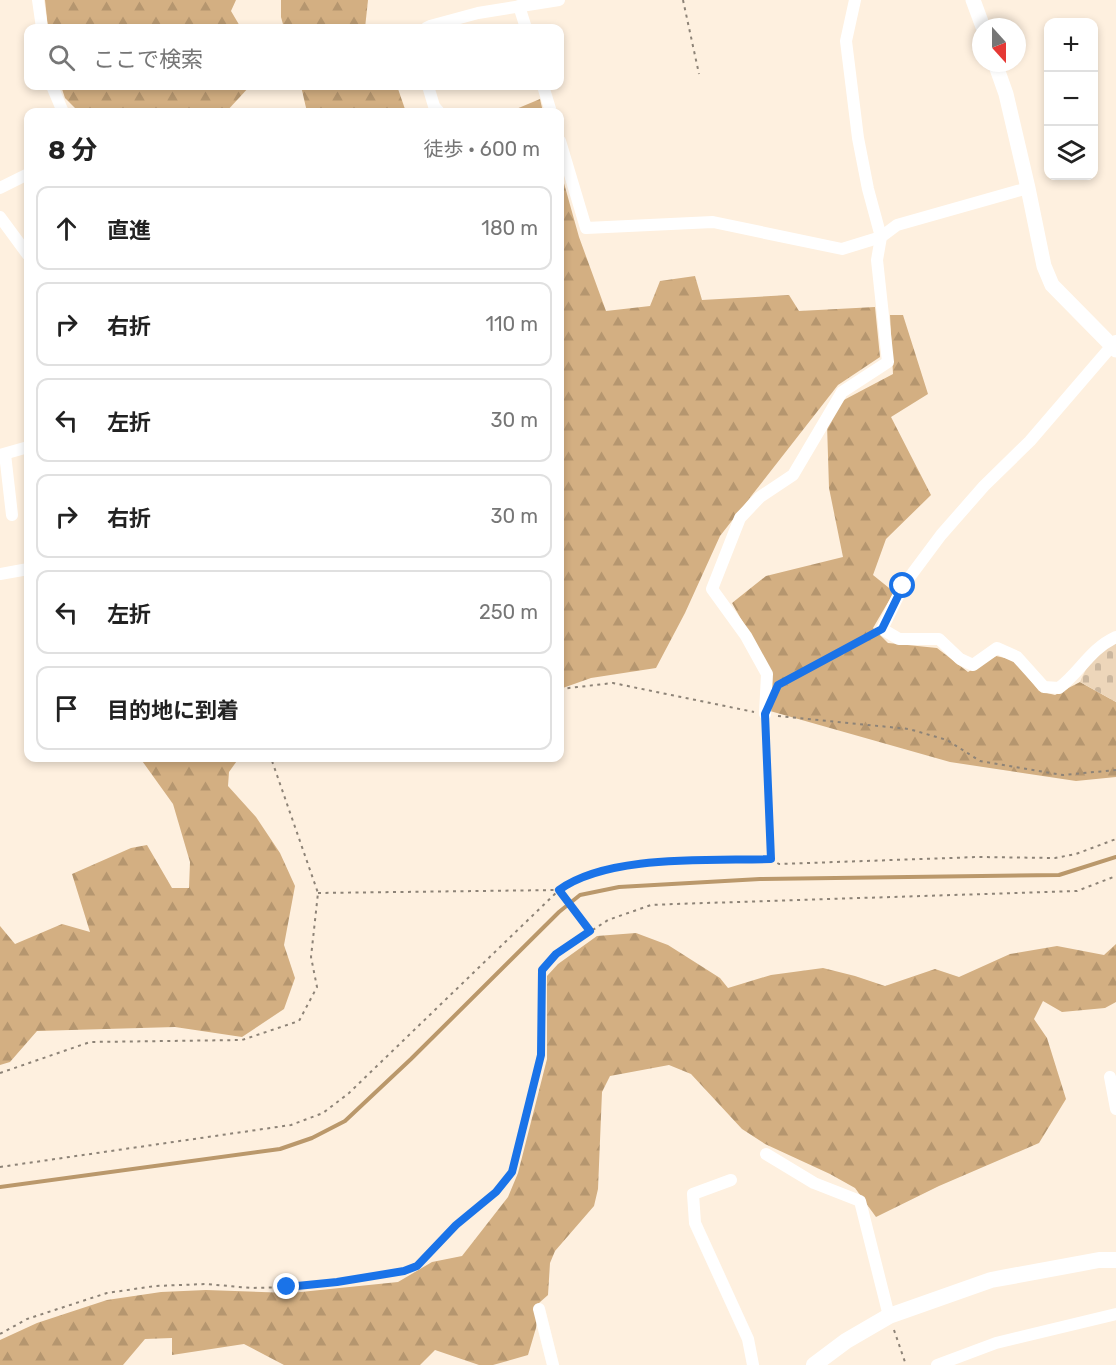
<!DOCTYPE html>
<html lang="ja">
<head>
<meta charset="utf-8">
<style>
	body { margin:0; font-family:Rubik,"Noto Sans JP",sans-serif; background:#f6f6f6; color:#222 }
	.controls { position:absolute; right:18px; top:18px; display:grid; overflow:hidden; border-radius:12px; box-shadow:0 3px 9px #0003 }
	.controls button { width:54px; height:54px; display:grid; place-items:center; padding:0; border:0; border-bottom:2px solid #e0e0e0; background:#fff; color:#222; font:30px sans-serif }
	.compass { position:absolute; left:972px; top:18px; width:54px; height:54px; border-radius:50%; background:#fff; box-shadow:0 3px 9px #0003; rotate:159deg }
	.stop { position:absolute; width:18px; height:18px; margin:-14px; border:4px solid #1a73e8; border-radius:50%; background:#fff }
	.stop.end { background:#1a73e8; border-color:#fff; box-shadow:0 2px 6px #0008 }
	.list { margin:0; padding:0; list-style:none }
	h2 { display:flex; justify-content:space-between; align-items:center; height:78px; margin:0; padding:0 24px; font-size:26px }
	h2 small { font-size:20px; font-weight:400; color:#767676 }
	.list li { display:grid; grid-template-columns:39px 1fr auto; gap:18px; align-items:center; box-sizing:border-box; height:84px; margin:0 12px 12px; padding:0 12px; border:2px solid #e0e0e0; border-radius:12px }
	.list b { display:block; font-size:22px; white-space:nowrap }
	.list em { font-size:20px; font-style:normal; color:#767676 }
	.icon { flex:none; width:33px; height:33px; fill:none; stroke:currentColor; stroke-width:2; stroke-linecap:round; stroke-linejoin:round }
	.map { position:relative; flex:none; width:1116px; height:1365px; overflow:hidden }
	.search { position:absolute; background:#fff; box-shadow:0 3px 9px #0003; left:24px; top:24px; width:540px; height:66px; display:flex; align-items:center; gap:15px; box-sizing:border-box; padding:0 21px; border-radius:12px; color:#767676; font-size:22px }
	.panel { position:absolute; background:#fff; box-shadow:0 3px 9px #0003; left:24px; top:108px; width:540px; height:654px; border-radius:12px }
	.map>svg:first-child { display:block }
</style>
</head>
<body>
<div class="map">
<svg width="1116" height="1365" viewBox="0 0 1116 1365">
	<defs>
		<pattern id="forest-firs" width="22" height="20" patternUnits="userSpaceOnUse" patternTransform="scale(1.5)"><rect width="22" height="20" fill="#d3af82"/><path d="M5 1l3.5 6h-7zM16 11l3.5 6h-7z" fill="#b5966f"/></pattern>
		<pattern id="cemetery-stones" width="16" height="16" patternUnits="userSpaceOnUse" patternTransform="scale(1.5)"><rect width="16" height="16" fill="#edd6ba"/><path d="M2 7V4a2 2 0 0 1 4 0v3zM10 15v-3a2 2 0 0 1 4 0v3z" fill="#cbb79f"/></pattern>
	</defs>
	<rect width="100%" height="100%" fill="#fef0df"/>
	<!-- forest -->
	<g fill="url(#forest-firs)">
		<path d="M 45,0 L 236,0 L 231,11 L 241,28 L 48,28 Z"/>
		<path d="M 281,0 L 368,0 L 365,28 L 284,28 L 281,17 Z"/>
		<path d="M 61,86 L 250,86 L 226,112 L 79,112 L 65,98 Z"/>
		<path d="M 301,86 L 397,86 L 406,112 L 307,112 Z"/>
		<path d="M 540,99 L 543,112 L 509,112 Z"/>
		<path d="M 560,169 L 579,237 L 606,311 L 650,306 L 660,281 L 695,276 L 702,300 L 789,295 L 799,311 L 875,307 L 880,357 L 838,385 L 720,536 L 685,613 L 656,668 L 591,678 L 560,689 Z"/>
		<path d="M 890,315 L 903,315 L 928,394 L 891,417 L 931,495 L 886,539 L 873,575 L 894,592 L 873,628 L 888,643 L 937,648 L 968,672 L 996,656 L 1014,660 L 1039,691 L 1055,695 L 1080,682 L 1116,702 L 1116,777 L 1076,781 L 950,762 L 770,711 L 770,670 L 732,603 L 766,576 L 843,557 L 829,488 L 827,424 L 840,402 L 893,374 Z"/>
		<path d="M 140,758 L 239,758 L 229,772 L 228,786 L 256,817 L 280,853 L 295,886 L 284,945 L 295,978 L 284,1009 L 242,1037 L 175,1027 L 37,1031 L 10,1062 L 0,1065 L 0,926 L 15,944 L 62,924 L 90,932 L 72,874 L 131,848 L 147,845 L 172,888 L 189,888 L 190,862 L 173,804 Z"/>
		<path d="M 636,933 L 668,945 L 720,978 L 728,988 L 771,975 L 823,968 L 855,976 L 885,986 L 935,969 L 959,977 L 1010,954 L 1057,946 L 1104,955 L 1116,944 L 1116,1002 L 1105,1008 L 1062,1012 L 1043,1001 L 1034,1019 L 1047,1038 L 1066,1099 L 1039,1143 L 939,1186 L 876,1217 L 855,1188 L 830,1174 L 765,1144 L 742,1129 L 691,1074 L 669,1065 L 610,1076 L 602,1092 L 598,1189 L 594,1206 L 555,1251 L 550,1263 L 548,1295 L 539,1303 L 536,1328 L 528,1355 L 493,1365 L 479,1365 L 435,1350 L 420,1365 L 284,1365 L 244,1344 L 172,1355 L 172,1338 L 145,1339 L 123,1365 L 0,1365 L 0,1340 L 37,1323 L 107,1300 L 161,1292 L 206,1290 L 291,1293 L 398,1282 L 432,1262 L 462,1256 L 508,1197 L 518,1173 L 547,1059 L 547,976 L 558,964 L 597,936 Z"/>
	</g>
	<!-- cemetery -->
	<path fill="url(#cemetery-stones)" d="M 1116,643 L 1116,702 L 1080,682 C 1088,663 1097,651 1116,643 Z"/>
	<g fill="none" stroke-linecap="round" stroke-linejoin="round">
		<!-- stream -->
		<path stroke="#ba986b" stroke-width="4" d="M 0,1187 L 280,1149 L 312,1138 L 345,1121 L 411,1059 L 559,912 L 580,895 L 619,887 L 760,879 L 1059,875 L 1116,857"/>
		<!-- path -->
		<g stroke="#8d8377" stroke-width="2" stroke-dasharray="3 4.5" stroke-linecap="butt">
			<path d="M 683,0 L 699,74"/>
			<path d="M 778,685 L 871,635"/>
			<path d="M 560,689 L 613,683 L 754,712"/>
			<path d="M 778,716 L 909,729 L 947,740 L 980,761 L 1063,775 L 1116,770"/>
			<path d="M 771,859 L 779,864 L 978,857 L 1055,858 L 1076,854 L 1116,839"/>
			<path d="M 559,890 L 590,931"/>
			<path d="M 318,893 L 558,890"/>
			<path d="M 0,1073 L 90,1042 L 242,1040 L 299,1021 L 317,987 L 311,957 L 318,893 L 271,758"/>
			<path d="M 0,1167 L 291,1125 L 323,1113 L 349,1093 L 559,890 C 608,854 711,861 771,859 L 765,726"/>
			<path d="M 894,1330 L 906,1365"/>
			<path d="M 0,1334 L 27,1319 L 107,1293 L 155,1286 L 206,1284 L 251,1288 L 287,1287 L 337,1282 L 404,1271 L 417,1266 L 456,1225 L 496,1192 L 512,1172 L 541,1055 L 542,970 L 556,954 L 608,920 L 651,905 L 675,904 L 1077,891 L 1116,876"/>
		</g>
		<!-- minor -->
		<g stroke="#fff" stroke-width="12">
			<path d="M 38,0 L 42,28"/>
			<path d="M 519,6 L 526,28"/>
			<path d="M 426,28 L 430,26 L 478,13 L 559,0"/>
			<path d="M 52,86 L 63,112"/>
			<path d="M 428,86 L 434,106 L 439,112"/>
			<path d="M 543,86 L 551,112"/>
			<path d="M 560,141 L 586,228 L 713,222 L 842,249 L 881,237 L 897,225 L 1028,188"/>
			<path d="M 0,188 L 28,174"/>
			<path d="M 0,217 L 28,255"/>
			<path d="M 1116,341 L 1030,441 L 984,486 L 941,535 L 903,586 L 882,629 L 899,639 L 939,639 L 960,659 L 973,665 L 997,648 L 1017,657 L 1044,687 L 1059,688 C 1081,671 1090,649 1116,637"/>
			<path d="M 5,454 L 12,515"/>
			<path d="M 0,455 L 28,447"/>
			<path d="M 0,574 L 28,569"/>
			<path d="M 765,714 L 767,674 L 746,636 L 712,589 L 740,518 L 760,497 L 793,475 L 842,392 L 888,362 L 877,260 L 881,237 L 868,189 L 858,138 L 846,41 L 855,0"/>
			<path d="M 1110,1077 L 1116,1109"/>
			<path d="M 766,1154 L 814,1183 L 860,1201 L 889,1316"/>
			<path d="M 731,1180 L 693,1194 L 695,1223 L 748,1339 L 753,1365"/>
			<path d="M 539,1309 L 553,1365"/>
			<path d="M 937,1365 L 996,1343 L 1116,1314"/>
		</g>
		<!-- tertiary -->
		<g stroke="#fff" stroke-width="15">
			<path d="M 973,0 L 983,27"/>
			<path d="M 995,63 L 1006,94 L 1028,188 L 1044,266 L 1052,285 L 1116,350"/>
		</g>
		<!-- secondary -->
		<path stroke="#fff" stroke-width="16" d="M 814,1365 L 846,1341 L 889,1316 L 991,1280 L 1099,1260 L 1116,1260"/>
	</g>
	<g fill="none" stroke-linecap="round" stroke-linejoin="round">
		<!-- route -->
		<path stroke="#1a73e8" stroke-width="8" d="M 287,1287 L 337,1282 L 404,1271 L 417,1266 L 456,1225 L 496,1192 L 512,1172 L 541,1055 L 542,970 L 556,954 L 590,931 L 559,890 C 608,854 711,861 771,859 L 765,714 L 778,685 L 882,629 L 903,586"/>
	</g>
</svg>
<div class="controls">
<button>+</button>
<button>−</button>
<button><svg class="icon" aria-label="layers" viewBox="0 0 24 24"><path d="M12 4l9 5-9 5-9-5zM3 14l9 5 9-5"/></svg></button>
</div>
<svg class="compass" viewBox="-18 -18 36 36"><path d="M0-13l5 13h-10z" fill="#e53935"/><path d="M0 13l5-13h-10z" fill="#767676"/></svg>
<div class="stop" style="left:903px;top:586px"></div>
<div class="stop end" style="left:287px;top:1287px"></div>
<div class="search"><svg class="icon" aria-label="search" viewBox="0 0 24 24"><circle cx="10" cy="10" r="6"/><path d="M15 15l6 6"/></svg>ここで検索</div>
<section class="panel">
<h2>8 分<small>徒歩 · 600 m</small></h2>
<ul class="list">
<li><svg class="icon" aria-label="ahead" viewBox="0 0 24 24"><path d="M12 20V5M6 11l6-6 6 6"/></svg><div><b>直進</b></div><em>180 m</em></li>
<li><svg class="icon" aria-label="right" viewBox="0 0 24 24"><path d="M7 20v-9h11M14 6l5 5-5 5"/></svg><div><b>右折</b></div><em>110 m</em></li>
<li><svg class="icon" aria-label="left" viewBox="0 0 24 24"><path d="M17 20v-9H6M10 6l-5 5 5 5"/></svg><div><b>左折</b></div><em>30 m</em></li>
<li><svg class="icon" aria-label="right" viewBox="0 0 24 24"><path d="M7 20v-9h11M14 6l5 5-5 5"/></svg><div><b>右折</b></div><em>30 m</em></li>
<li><svg class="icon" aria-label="left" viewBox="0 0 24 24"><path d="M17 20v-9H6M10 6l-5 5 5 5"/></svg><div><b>左折</b></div><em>250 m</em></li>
<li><svg class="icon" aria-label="arrive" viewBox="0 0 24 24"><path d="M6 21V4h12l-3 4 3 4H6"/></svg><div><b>目的地に到着</b></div></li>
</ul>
</section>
</div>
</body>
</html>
